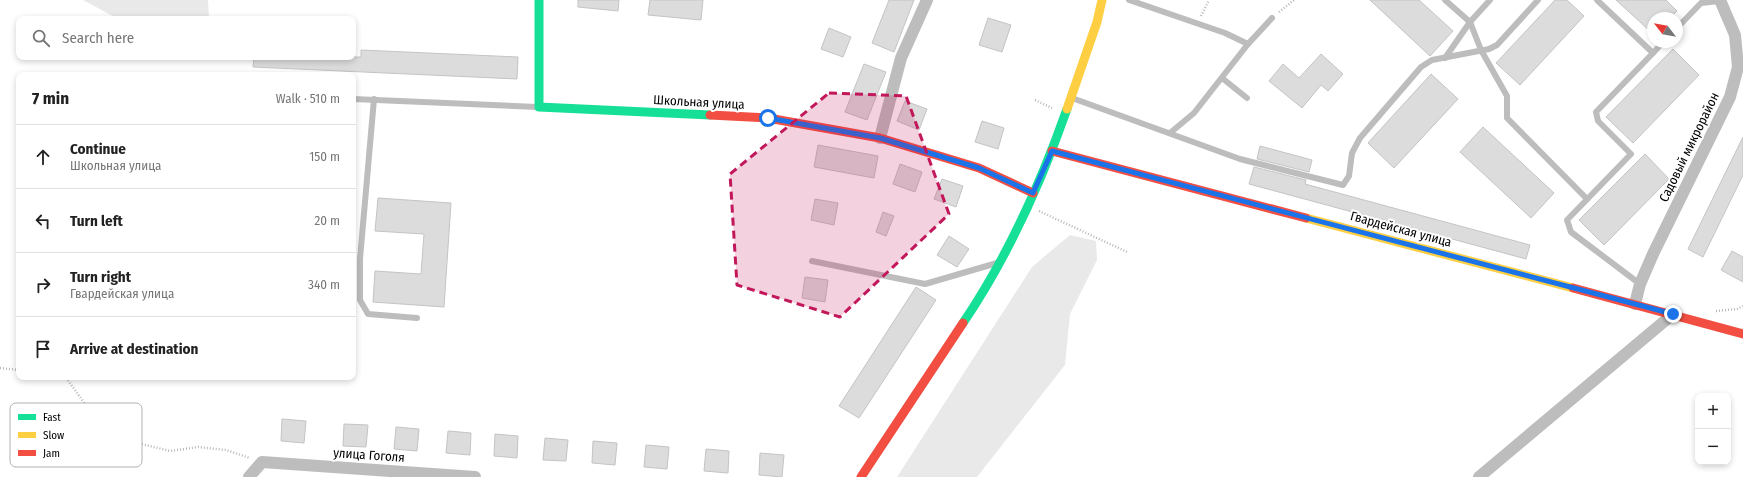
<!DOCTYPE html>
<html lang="en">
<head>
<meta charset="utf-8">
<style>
	body { margin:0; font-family:"Fira Sans Condensed",sans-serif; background:#f2f2f2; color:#222 }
	.controls { position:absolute; right:12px; bottom:12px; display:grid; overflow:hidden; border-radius:8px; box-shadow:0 2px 6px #0003 }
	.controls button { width:36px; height:36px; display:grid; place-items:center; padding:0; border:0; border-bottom:1px solid #e0e0e0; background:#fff; color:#222; font:20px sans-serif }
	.compass { position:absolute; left:1647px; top:12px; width:36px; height:36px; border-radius:50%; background:#fff; box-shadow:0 2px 6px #0003; rotate:301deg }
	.stop { position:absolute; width:12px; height:12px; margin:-9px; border:3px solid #1a73e8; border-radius:50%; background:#fff }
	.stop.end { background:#1a73e8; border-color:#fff; box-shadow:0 1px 4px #0008 }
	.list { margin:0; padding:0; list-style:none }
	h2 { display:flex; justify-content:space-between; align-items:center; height:52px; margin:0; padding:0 16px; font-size:17px }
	h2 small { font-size:13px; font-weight:400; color:#767676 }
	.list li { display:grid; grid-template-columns:26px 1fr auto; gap:12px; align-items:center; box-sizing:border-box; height:64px; padding:0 16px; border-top:1px solid #e0e0e0 }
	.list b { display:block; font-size:15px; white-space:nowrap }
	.list p { margin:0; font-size:13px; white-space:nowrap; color:#767676 }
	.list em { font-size:13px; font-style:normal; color:#767676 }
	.icon { flex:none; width:22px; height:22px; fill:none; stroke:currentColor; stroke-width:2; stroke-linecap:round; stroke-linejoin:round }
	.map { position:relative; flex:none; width:1743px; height:477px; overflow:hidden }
	.search { position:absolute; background:#fff; box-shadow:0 2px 6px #0003; left:16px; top:16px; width:340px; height:44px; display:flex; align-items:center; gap:10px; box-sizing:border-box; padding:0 14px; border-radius:8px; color:#767676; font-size:15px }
	.panel { position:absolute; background:#fff; box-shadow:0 2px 6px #0003; left:16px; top:72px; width:340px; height:308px; border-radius:8px }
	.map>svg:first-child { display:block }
</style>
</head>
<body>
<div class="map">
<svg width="1743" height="477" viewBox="0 0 1743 477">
	<rect width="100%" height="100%" fill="#fff"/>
	<!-- green -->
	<g fill="#e9e9e9">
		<path d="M 83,0 L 208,0 L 209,19 L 118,19 Z"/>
		<path d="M 1070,235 L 1096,241 L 1097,260 L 1070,314 L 1065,365 L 977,477 L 897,477 L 1032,267 Z"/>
	</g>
	<!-- building -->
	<g fill="#dcdcdc" stroke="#c4c4c4">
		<path d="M 578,0 L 619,0 L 618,11 L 578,7 Z"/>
		<path d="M 650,0 L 703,0 L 701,20 L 648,15 Z"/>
		<path d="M 889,0 L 914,0 L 894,52 L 872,43 Z"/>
		<path d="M 1370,0 L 1419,0 L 1453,31 L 1430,56 Z"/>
		<path d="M 1555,0 L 1567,0 L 1584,16 L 1520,85 L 1496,63 Z"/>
		<path d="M 1616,0 L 1666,0 L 1677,11 L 1670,18 L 1653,18 L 1653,34 Z"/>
		<path d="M 988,18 L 1011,25 L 1002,52 L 979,45 Z"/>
		<path d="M 829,28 L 851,37 L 843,57 L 821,49 Z"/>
		<path d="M 1673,49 L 1699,75 L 1633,143 L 1606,117 Z"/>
		<path d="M 361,50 L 518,57 L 517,79 L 253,67 L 254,57 L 361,57 Z"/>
		<path d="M 1321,54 L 1343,74 L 1328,91 L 1321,85 L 1302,108 L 1269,81 L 1283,64 L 1299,78 Z"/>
		<path d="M 864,64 L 886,72 L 867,120 L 845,112 Z"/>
		<path d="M 1431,74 L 1458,99 L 1394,168 L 1368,143 Z"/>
		<path d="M 905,101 L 927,109 L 919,130 L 897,121 Z"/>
		<path d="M 982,121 L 1004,128 L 998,149 L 975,142 Z"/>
		<path d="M 1483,127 L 1554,193 L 1531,218 L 1460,152 Z"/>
		<path d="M 1743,137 L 1743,175 L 1703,257 L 1688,249 Z"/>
		<path d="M 818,145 L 878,156 L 874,178 L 814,167 Z"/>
		<path d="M 1260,146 L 1312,160 L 1309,172 L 1257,159 Z"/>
		<path d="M 1645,154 L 1669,179 L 1604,245 L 1579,220 Z"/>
		<path d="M 900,164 L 922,172 L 915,192 L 893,184 Z"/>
		<path d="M 1254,167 L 1306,180 L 1305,184 L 1530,245 L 1526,259 L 1249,184 Z"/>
		<path d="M 942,179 L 963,186 L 956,207 L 934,199 Z"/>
		<path d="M 378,198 L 451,203 L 444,307 L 373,302 L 375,271 L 421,274 L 424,234 L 375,231 Z"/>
		<path d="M 815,199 L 838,203 L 834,225 L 811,220 Z"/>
		<path d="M 883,212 L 894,216 L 886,236 L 876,232 Z"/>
		<path d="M 949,236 L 969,249 L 957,267 L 937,255 Z"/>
		<path d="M 1732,251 L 1743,257 L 1743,282 L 1721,270 Z"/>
		<path d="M 805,277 L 828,280 L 825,302 L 802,298 Z"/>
		<path d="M 916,287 L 936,300 L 859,418 L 839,406 Z"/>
		<path d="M 282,419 L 306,421 L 304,443 L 281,441 Z"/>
		<path d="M 344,424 L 368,425 L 366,447 L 343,446 Z"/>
		<path d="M 396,427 L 419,429 L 417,451 L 394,449 Z"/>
		<path d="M 448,431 L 471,433 L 470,455 L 446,453 Z"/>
		<path d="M 495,434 L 518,436 L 517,458 L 494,456 Z"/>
		<path d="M 545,438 L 568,440 L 566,461 L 543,460 Z"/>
		<path d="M 593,441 L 617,443 L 615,465 L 592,463 Z"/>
		<path d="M 646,445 L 669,447 L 667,469 L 644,467 Z"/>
		<path d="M 706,449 L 729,451 L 728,473 L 704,471 Z"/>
		<path d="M 760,453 L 784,455 L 782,477 L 759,475 Z"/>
	</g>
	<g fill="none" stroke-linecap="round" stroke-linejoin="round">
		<!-- path -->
		<g stroke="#b8b8b8" stroke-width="2.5" stroke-dasharray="1 2" stroke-linecap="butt">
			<path d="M 1279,12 L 1294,0"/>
			<path d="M 1201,16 L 1209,0"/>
			<path d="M 1035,100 L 1052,108"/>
			<path d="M 1039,211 L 1127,252"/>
			<path d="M 1716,311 L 1737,309 L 1743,306"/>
			<path d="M 0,368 L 19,370"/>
			<path d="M 63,377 L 67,379 L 98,422 L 117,438 L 170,451 L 198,447 L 226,450 L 250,458"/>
		</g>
		<!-- lane -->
		<g stroke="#bdbdbd" stroke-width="6">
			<path d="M 1129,0 L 1225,33 L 1248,44"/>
			<path d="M 1445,0 L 1470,22 L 1481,50 L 1507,96 L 1507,118 L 1587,199"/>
			<path d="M 1597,0 L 1653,53 L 1596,112 L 1598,121 L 1631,154 L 1567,220 L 1571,232 L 1640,284"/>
			<path d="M 1677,28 L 1701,3 L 1720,1"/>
			<path d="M 1653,53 L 1663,42"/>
			<path d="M 1445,58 L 1470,22 L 1490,0"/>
			<path d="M 1222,78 L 1247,98"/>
			<path d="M 1072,98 L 1240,159 L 1343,185 L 1349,176 L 1352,153 L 1360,138 L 1421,67 L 1432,60 L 1489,49 L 1497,45 L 1538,0"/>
			<path d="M 353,99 L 537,107"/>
			<path d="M 374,99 L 360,259 L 360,300 L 368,314 L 417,318"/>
			<path d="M 1170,133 L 1194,113 L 1248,44 L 1272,18"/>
			<path d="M 812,261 L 925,284 L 997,263"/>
		</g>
		<!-- street -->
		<g stroke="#bdbdbd" stroke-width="12">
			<path d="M 880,138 L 901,58 L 927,0"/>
			<path d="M 1635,304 L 1640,284 L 1653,254 L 1730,97 L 1738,67 L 1735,35 L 1720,0"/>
			<path d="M 249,477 L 262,462 L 475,477"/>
			<path d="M 1479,477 L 1673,314"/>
		</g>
		<!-- fast -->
		<g stroke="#16e098" stroke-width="9">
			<path d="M 539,0 L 539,107 L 710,115"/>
			<path d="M 963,323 C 1007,258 1041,183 1067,109"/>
		</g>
		<!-- slow -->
		<g stroke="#ffcf43" stroke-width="9">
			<path d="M 1067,109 L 1097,22 L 1102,0"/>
			<path d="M 1306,218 L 1573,288"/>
		</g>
		<!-- jam -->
		<g stroke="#f24e42" stroke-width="9">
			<path d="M 710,115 L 768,118 L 880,138 L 979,168 L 1033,193"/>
			<path d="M 1052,151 L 1306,218"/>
			<path d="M 1573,288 L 1743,334"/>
			<path d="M 861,477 L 963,323"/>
		</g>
	</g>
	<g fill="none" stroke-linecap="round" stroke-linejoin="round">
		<!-- route -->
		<path stroke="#1a73e8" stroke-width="5" d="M 768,118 L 880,138 L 979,168 L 1033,193 L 1052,151 L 1673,314"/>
	</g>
	<!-- marked area -->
	<path fill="#c2185b" fill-opacity="0.2" stroke="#c2185b" stroke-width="3" stroke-dasharray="8 5" stroke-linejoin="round" d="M 829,93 L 906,96 L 949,214 L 840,317 L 737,285 L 730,174 Z"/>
	<g text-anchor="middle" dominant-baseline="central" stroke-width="4" stroke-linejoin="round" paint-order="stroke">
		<!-- street labels -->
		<g font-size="13" fill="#000" stroke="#fff">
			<text transform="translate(699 102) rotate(3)">Школьная улица</text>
			<text transform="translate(1689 147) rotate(-64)">Садовый микрорайон</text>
			<text transform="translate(1401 229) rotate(15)">Гвардейская улица</text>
			<text transform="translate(369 455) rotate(4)">улица Гоголя</text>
		</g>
	</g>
	<!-- legend -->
	<rect x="10" y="403" width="132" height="64" rx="6" fill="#fff" stroke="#b2b2b2" stroke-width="1"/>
	<rect x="18" y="414" width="18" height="6" fill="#16e098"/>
	<rect x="18" y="432" width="18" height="6" fill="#ffcf43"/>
	<rect x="18" y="450" width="18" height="6" fill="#f24e42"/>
	<g font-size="11" fill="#000">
		<text x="43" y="421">Fast</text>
		<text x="43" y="439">Slow</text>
		<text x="43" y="457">Jam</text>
	</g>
</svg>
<div class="controls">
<button>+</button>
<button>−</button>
</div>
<svg class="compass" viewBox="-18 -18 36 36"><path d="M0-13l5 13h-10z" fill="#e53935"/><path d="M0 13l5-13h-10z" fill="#767676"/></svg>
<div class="stop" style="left:768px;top:118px"></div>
<div class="stop end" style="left:1673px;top:314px"></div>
<div class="search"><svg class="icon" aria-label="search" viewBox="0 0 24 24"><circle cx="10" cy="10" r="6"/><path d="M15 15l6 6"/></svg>Search here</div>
<section class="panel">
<h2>7 min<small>Walk · 510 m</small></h2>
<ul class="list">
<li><svg class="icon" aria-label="ahead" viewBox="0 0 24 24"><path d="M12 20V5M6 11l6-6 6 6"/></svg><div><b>Continue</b><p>Школьная улица</p></div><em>150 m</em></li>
<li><svg class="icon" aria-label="left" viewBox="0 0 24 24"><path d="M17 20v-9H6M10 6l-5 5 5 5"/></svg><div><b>Turn left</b></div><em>20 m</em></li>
<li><svg class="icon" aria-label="right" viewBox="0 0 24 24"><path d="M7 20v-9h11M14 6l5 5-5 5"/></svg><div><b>Turn right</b><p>Гвардейская улица</p></div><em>340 m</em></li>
<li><svg class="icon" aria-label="arrive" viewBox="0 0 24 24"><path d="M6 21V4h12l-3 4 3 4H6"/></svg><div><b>Arrive at destination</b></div></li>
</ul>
</section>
</div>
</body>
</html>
